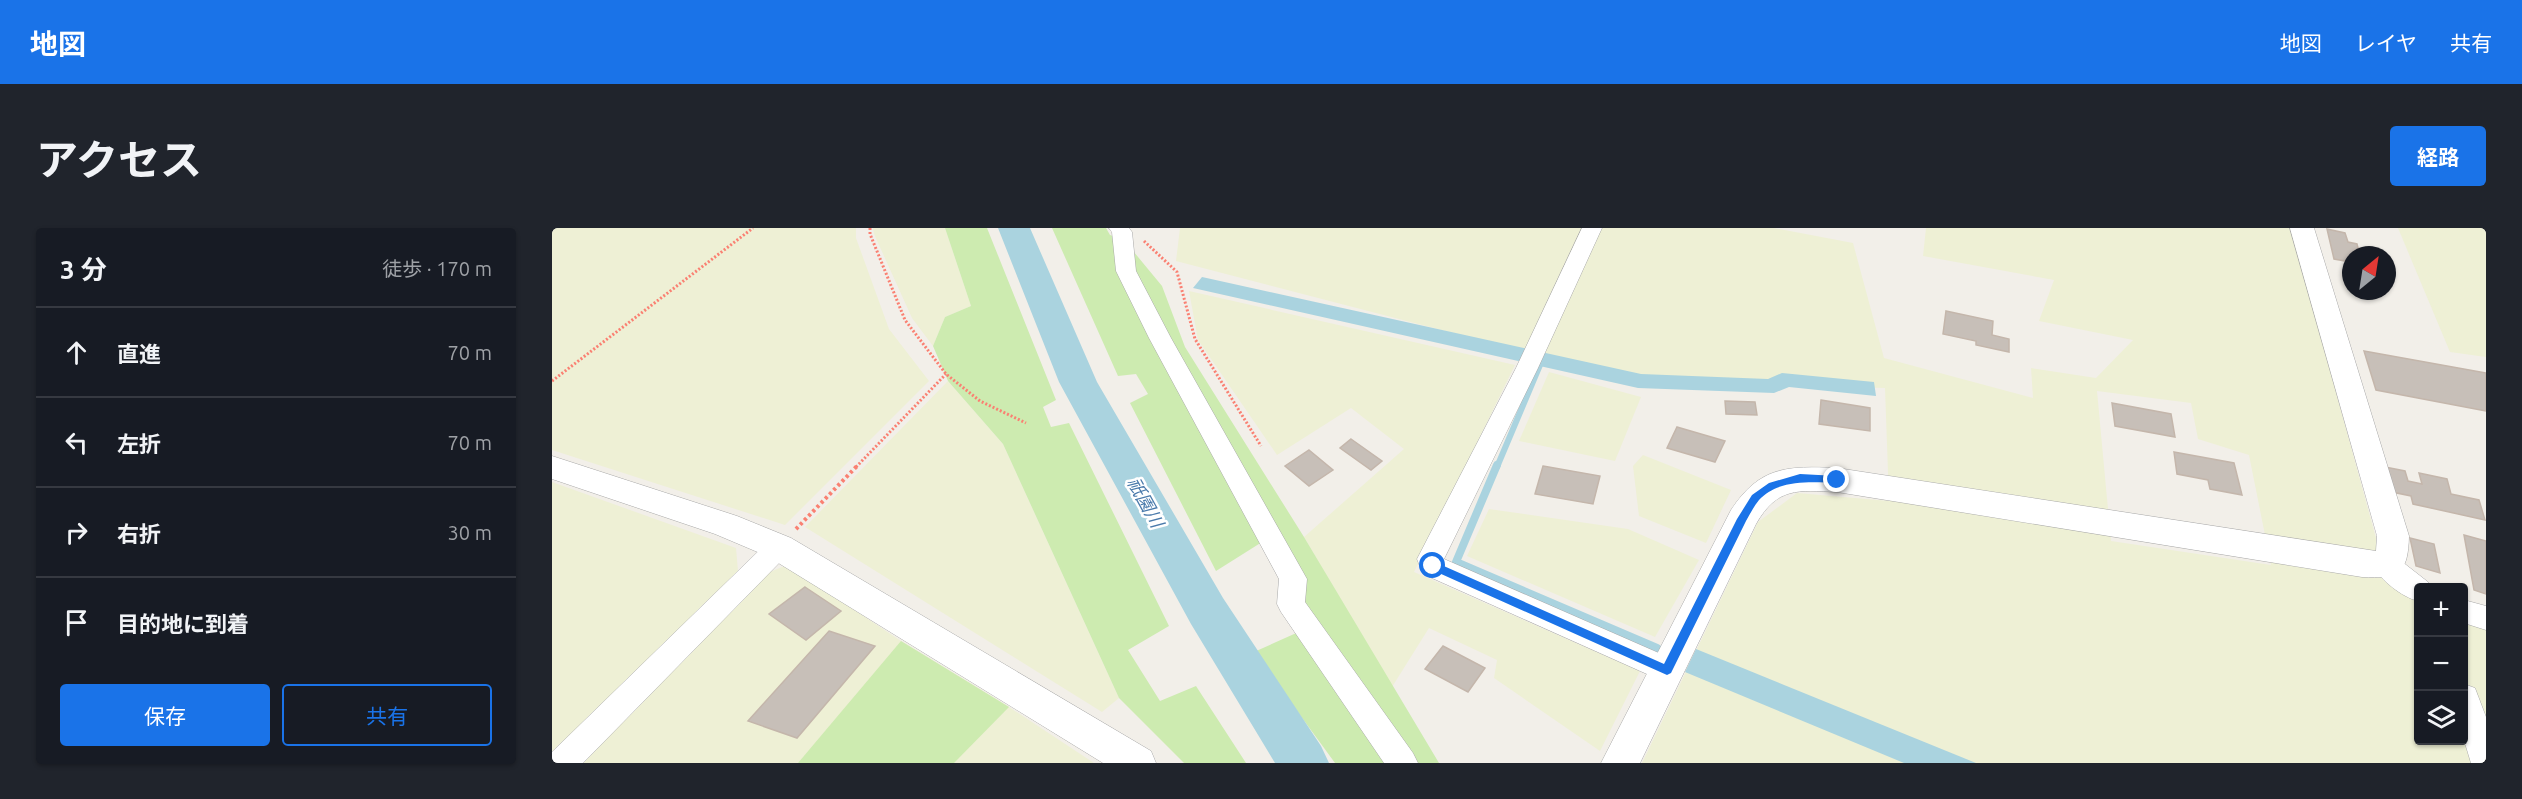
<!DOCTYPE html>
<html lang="ja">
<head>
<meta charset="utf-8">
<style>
	body { margin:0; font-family:Ubuntu,"Noto Sans JP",sans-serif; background:#20242c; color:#f1f3f6 }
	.controls { position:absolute; right:18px; bottom:18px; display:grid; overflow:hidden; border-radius:6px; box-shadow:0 2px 4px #0004 }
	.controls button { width:54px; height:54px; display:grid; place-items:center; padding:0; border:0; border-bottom:2px solid #363941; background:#171b24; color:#f1f3f6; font:30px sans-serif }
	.compass { position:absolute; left:1790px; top:18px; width:54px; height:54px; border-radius:50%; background:#171b24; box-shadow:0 2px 4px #0004; rotate:30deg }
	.stop { position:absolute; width:18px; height:18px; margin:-14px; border:4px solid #1a73e8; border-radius:50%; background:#fff }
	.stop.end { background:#1a73e8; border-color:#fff; box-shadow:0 2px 6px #0008 }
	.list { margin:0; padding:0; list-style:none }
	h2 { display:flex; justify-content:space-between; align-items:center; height:78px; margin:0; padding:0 24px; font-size:26px }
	h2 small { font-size:20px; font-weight:400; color:#9ea1a6 }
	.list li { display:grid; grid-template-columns:39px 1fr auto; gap:18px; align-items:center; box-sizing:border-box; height:90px; padding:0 24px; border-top:2px solid #363941 }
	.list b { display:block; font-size:22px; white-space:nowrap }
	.list em { font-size:20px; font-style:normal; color:#9ea1a6 }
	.actions { display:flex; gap:12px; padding:18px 24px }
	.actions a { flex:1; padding:14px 0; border:2px solid #1a73e8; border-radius:6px; text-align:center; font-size:21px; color:#1a73e8 }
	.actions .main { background:#1a73e8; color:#fff }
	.icon { flex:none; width:33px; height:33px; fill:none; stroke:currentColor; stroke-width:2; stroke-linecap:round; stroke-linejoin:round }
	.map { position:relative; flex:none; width:1934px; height:535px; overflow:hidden; border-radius:6px }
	header { display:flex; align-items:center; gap:36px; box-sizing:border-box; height:84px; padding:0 30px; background:#1a73e8; color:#fff }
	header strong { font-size:28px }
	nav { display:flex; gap:33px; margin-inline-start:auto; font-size:21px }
	.intro { display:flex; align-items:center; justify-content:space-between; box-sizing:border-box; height:144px; padding:0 36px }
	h1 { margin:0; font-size:42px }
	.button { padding:15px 27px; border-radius:6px; background:#1a73e8; color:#fff; font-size:21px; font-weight:700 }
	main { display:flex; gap:36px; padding:0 36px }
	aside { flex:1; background:#171b24; border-radius:6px; box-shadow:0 2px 4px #0004 }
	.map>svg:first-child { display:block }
</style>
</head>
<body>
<header>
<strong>地図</strong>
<nav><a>地図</a><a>レイヤ</a><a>共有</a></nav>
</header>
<div class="intro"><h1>アクセス</h1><a class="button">経路</a></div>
<main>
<aside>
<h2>3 分<small>徒歩 · 170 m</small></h2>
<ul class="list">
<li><svg class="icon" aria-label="ahead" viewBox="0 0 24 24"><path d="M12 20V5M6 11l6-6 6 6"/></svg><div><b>直進</b></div><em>70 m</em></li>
<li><svg class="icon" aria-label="left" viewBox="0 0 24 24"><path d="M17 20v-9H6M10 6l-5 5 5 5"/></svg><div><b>左折</b></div><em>70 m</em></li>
<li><svg class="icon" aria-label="right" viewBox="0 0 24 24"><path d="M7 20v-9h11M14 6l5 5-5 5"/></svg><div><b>右折</b></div><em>30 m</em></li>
<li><svg class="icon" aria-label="arrive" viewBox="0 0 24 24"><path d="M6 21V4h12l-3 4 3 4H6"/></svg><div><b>目的地に到着</b></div></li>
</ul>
<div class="actions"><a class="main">保存</a><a>共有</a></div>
</aside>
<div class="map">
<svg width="1934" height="535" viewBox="0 0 1934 535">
	<rect width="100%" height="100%" fill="#f2efe9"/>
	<!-- farmland -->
	<g fill="#eef0d5" fill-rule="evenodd">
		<path d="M 0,0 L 304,0 L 304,10 L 337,101 L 377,153 L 233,297 L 0,222 Z"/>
		<path d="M 321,0 L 393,0 L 419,78 L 393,89 L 381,118 L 360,90 L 322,6 Z"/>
		<path d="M 628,0 L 1222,0 L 1301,15 L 1332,130 L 1481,170 L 1479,140 L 1544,150 L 1581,112 L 1487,93 L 1502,52 L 1371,28 L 1374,0 L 1739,0 L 1836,354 L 1866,373 L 1866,512 L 1912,512 L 1912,395 L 1934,399 L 1934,535 L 1090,535 L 1206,294 L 1245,265 L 1337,273 L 1333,160 L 1089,154 L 624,33 ZM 1545,163 L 1639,175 L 1646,211 L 1697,227 L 1719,337 L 1559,313 Z"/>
		<path d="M 1846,0 L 1934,0 L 1934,129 L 1898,124 Z"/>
		<path d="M 637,63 L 963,137 L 862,344 L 1088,443 L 1048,523 L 942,450 L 945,432 L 877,400 L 840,459 L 752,309 L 852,221 L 799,180 L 725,227 L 646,112 Z"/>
		<path d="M 997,144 L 1089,169 L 1063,233 L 967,213 Z"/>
		<path d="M 396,153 L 451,216 L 567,470 L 550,484 L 253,299 Z"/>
		<path d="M 1091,227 L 1179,262 L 1154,315 L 1087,288 L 1081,238 Z"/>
		<path d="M 0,254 L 184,320 L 186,343 L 0,525 Z"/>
		<path d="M 937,281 L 1076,301 L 1147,332 L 1103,409 L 915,328 Z"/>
		<path d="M 235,337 L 349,413 L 457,479 L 542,535 L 26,535 L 208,348 Z"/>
	</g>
	<!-- grass -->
	<g fill="#cdebb0">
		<path d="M 393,0 L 435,0 L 504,172 L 491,179 L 499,199 L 517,195 L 617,398 L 576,422 L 608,473 L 644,458 L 694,535 L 632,535 L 567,470 L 451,216 L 396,153 L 381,118 L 393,89 L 419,78 Z"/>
		<path d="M 500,0 L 554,0 L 558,7 L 572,12 L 610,58 L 633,119 L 752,309 L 887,535 L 783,535 L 702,424 L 760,398 L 726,304 L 664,343 L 578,175 L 596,166 L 584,146 L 566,148 Z"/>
		<path d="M 349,413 L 457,479 L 402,535 L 246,535 Z"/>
	</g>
	<!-- water -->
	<g fill="#aad3df">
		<path d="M 650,49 L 1089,146 L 1216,151 L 1230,145 L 1322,154 L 1324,168 L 1237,159 L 1222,165 L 1086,160 L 641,60 Z"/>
		<path d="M 1144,421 L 1424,535 L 1352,535 L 1133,444 Z"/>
	</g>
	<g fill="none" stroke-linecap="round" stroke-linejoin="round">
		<!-- stream-far1 -->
		<path stroke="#aad3df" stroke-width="6" d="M 945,239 L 988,137"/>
		<!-- stream -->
		<path stroke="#aad3df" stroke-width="8" d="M 945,237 L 904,334 L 1105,420"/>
		<!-- river -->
		<path fill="#aad3df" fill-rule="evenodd" d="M 446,0 L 478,0 L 545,154 L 671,370 L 769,518 L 777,535 L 723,535 L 639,396 L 507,154 Z"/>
	</g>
	<!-- building -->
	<g fill="#c7bfb8" stroke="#c4b6ab" stroke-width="1.5">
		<path d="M 1775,1 L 1793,5 L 1796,14 L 1805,16 L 1806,20 L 1814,21 L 1815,27 L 1799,27 L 1799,34 L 1782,31 Z"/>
		<path d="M 1394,83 L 1441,93 L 1440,107 L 1457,111 L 1457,124 L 1424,117 L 1424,113 L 1391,106 Z"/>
		<path d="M 1812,123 L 1934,145 L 1934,183 L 1824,162 Z"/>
		<path d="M 1269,172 L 1318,180 L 1318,203 L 1267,196 Z"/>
		<path d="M 1173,173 L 1203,174 L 1205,187 L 1174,186 Z"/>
		<path d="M 1560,175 L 1619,186 L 1623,209 L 1563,198 Z"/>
		<path d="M 1125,199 L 1173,213 L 1163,234 L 1115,220 Z"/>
		<path d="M 799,211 L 830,233 L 819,242 L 788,220 Z"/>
		<path d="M 757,222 L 781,242 L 757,258 L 733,238 Z"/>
		<path d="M 1622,224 L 1682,235 L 1690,267 L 1658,261 L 1656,252 L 1625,246 Z"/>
		<path d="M 991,238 L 1048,248 L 1041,276 L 983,266 Z"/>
		<path d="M 1833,239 L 1853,243 L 1856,253 L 1870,256 L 1867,245 L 1895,251 L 1899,266 L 1927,272 L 1933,292 L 1861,276 L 1859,268 L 1840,264 Z"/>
		<path d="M 1912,307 L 1934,313 L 1934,366 L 1922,362 Z"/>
		<path d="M 1858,310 L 1882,316 L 1888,345 L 1864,338 Z"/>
		<path d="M 253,359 L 289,383 L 254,412 L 217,386 Z"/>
		<path d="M 277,403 L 323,418 L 245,510 L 196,493 Z"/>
		<path d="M 891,418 L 933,440 L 916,464 L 873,441 Z"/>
	</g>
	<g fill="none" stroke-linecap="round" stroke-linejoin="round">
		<defs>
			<g id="minor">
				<path d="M 557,0 L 577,0 L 580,4 L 584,43 L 619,110 L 755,351 L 753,374 L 861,525 L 866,535 L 832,535 L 729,384 L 725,376 L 727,351 L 597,110 L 564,43 L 560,4 Z"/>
				<path d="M 1030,0 L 1050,0 L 986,140 L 892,331 L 1125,433 L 1130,442 L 1125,451 L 1115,455 L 871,346 L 865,331 L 964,140 Z"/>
				<path d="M 227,309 L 236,312 L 240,319 L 236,326 L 31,535 L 0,535 L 0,524 L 218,312 Z"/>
				<path d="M 1834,326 L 1844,329 L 1876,354 L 1878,359 L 1866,359 L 1866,373 C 1850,369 1828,352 1821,337 L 1824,329 Z"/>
				<path d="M 1912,372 L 1934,378 L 1934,402 L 1912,395 Z"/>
				<path d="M 1912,456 L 1923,460 L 1934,489 L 1934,535 L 1919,535 L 1912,512 Z"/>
			</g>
			<g id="tertiary">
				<path d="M 1738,0 L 1762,0 L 1857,308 C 1856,346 1847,351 1810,349 L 1285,264 C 1246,262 1225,259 1204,296 L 1088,535 L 1049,535 L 1179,282 C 1208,238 1235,238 1285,240 L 1824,323 L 1825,308 Z"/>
				<path d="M 0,228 L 185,288 L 239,310 L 599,523 L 604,535 L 551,535 L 215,328 L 163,306 L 0,251 Z"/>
			</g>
		</defs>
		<!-- minor casing -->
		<use href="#minor" stroke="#a9a9a9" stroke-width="1"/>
		<!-- tertiary casing -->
		<use href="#tertiary" stroke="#a9a9a9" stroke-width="1"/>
		<!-- path-far1 -->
		<g stroke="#fa8072" stroke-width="3" stroke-dasharray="2 2" stroke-linecap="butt">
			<path d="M 318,0 L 318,6 L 353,92 L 394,146 L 428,173 L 474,195"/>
			<path d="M 592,13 L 625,44 L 643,111 L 709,218"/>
			<path d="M 0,153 L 201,0"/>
			<path d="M 304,239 L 394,146"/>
		</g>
		<!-- path -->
		<path stroke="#fa8072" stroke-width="4" stroke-dasharray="3 3" stroke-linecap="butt" d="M 244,301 L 306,237"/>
		<!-- minor -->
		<use href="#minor" fill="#fff" fill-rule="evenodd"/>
		<!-- tertiary -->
		<use href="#tertiary" fill="#fff" fill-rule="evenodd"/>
	</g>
	<!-- route -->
	<path fill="#1a73e8" d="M 1248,246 L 1285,248 L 1290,252 L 1285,255 C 1259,254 1226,251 1207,272 C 1202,278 1198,286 1194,293 L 1119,445 L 1115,447 L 878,341 L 876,338 L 878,335 L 885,335 L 1112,436 L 1185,291 L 1200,267 L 1217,255 Z"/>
	<g text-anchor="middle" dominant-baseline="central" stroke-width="5" stroke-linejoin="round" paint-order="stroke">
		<!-- water labels -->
		<g font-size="18" font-style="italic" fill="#4a7aab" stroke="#fff">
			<text transform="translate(594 274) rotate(61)">祇園川</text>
		</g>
	</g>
</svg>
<div class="controls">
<button>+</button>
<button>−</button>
<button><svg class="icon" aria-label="layers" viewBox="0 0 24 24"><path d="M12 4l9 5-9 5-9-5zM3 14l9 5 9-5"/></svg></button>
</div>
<svg class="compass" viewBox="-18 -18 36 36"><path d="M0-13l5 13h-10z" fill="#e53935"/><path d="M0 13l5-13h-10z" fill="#9ea1a6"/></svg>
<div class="stop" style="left:881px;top:338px"></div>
<div class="stop end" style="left:1285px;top:252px"></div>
</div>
</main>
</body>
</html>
